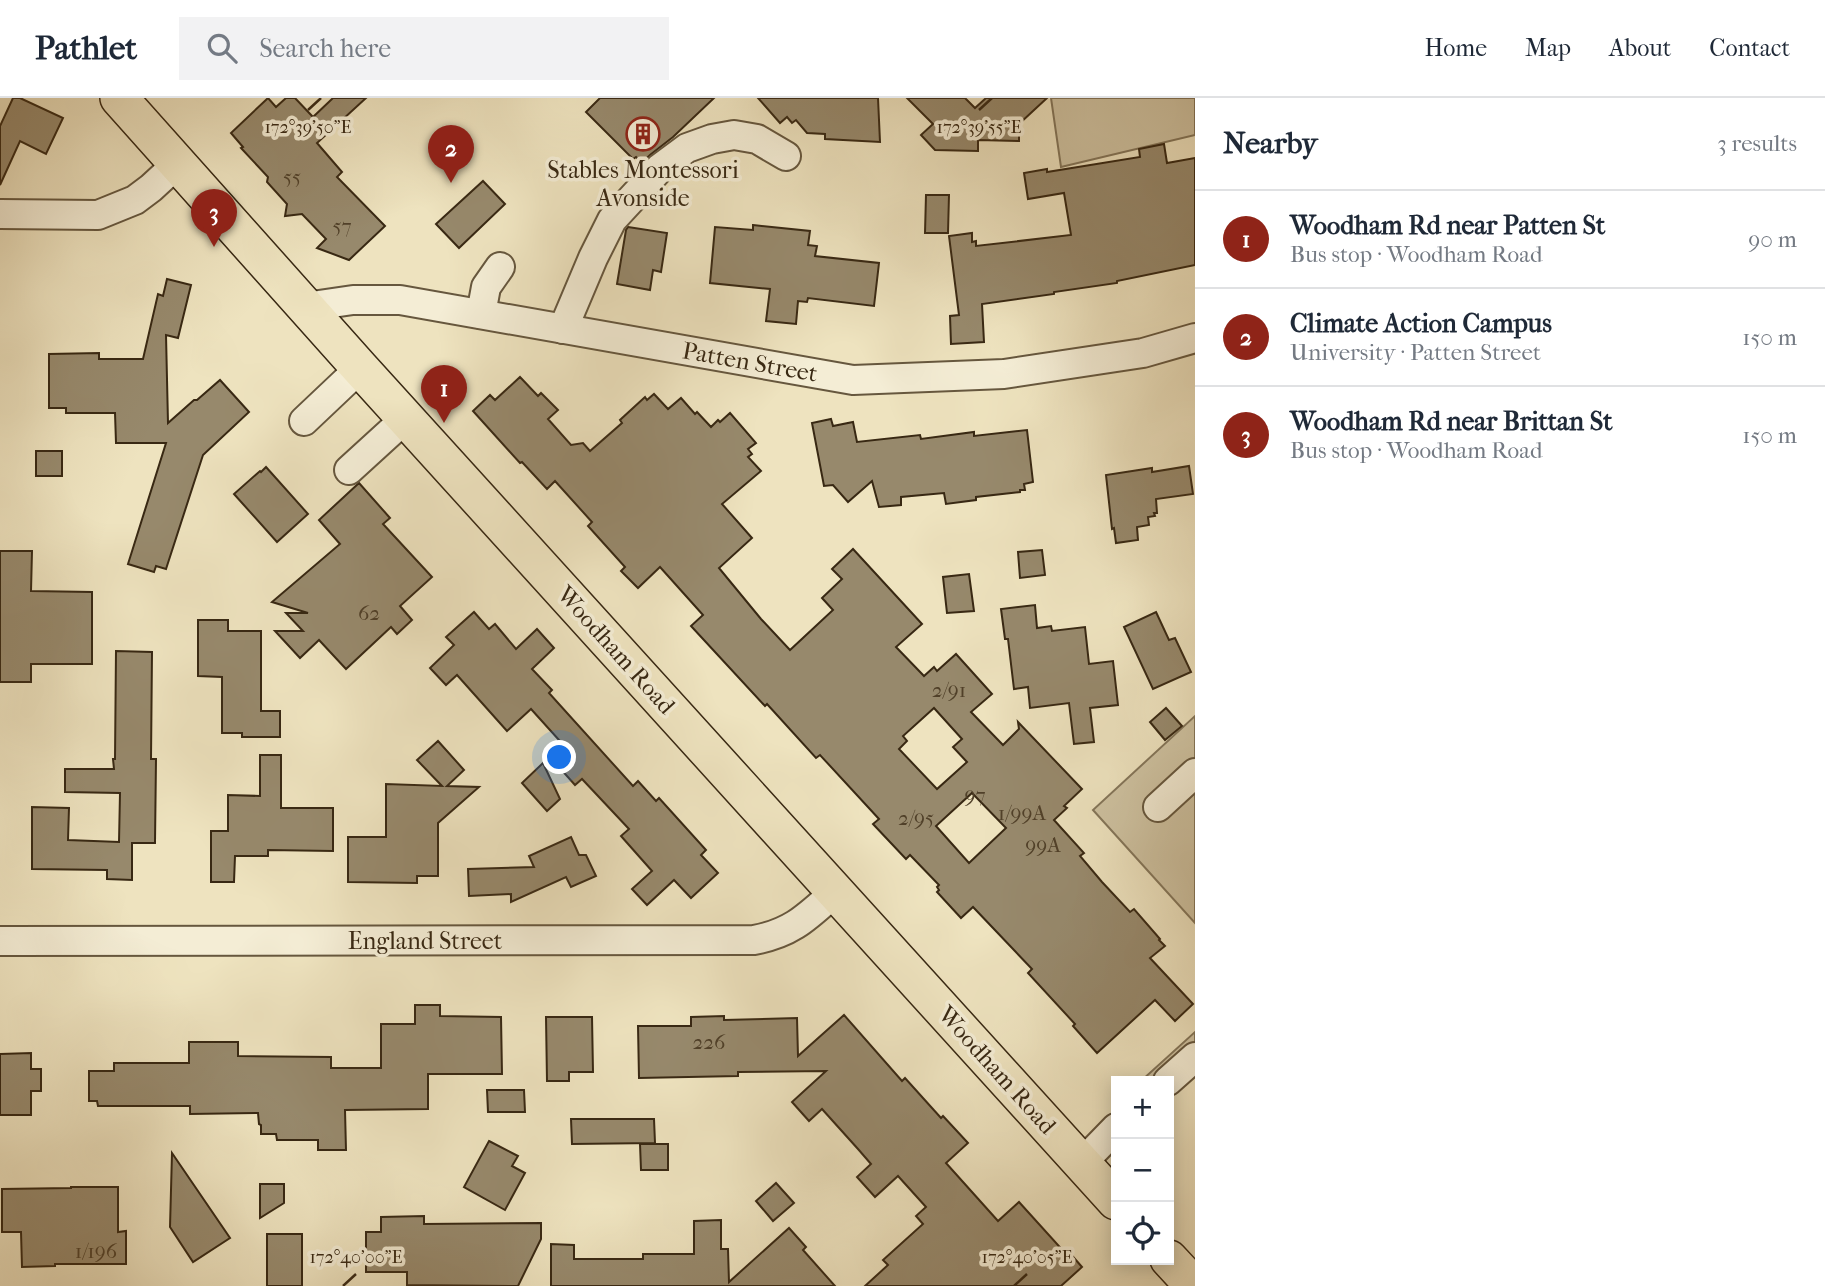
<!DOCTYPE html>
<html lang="en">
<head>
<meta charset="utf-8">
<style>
	body { margin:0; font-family:"IM FELL French Canon",serif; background:#f2f2f3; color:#1f2937 }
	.controls { position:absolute; right:21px; bottom:21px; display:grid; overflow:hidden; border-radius:0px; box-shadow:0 4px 18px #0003 }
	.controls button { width:63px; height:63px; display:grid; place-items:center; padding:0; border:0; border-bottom:2px solid #e0e1e3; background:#fff; color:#1f2937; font:35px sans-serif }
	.you { position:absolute; left:560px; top:660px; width:24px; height:24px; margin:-18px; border:5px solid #fff; border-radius:50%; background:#1a73e8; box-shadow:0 0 0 10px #1a73e833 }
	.badge { display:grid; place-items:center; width:46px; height:46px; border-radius:50%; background:#8f2418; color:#fff; font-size:23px; font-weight:700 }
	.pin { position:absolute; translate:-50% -58px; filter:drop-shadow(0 2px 4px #0008) }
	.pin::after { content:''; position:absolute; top:37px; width:24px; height:21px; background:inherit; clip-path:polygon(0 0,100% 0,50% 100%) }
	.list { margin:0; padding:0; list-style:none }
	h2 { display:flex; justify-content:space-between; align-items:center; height:91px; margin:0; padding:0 28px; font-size:30px }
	h2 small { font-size:23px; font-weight:400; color:#747a83 }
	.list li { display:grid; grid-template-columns:46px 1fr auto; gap:21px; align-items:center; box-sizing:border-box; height:98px; padding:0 28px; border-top:2px solid #e0e1e3 }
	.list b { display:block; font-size:26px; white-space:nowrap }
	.list p { margin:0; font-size:23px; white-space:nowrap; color:#747a83 }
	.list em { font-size:23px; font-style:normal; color:#747a83 }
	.icon { flex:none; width:38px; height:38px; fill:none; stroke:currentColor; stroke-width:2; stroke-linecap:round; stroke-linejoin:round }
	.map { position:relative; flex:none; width:1195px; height:1188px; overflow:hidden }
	header { display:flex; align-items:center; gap:42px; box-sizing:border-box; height:98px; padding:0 35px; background:#fff; border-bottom:2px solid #e0e1e3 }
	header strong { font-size:33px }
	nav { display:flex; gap:38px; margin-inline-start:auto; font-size:24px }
	.search { width:490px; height:63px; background:#f2f2f3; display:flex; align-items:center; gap:18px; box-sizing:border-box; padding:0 24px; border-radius:0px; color:#747a83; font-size:26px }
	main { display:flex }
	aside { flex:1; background:#fff }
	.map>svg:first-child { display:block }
</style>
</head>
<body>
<header>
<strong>Pathlet</strong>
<div class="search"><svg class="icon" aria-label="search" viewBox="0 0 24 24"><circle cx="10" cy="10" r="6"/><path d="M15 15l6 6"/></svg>Search here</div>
<nav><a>Home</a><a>Map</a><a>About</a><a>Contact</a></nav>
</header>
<main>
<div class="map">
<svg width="1195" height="1188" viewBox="0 0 1195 1188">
	<rect width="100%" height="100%" fill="#eee3bf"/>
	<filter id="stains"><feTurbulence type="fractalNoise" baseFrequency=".00286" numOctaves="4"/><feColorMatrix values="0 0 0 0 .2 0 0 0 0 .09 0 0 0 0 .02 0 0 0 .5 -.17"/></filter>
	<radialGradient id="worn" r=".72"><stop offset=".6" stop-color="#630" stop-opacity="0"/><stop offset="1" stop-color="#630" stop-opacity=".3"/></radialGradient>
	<!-- green -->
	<g fill="#cfc3a2" stroke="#84765a" stroke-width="2">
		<path d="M 1051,0 L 1195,0 L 1195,37 L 1061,69 Z"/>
		<path d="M 1195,618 L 1195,825 L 1093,712 Z"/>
		<path d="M 1195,934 L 1195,977 L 1169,1000 L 1169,983 L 1141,983 Z"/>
	</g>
	<!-- building -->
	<g fill="#97896c" stroke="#382813" stroke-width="2" fill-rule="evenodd">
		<path d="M 13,0 L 20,0 L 63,20 L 46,56 L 20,43 L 0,87 L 0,28 Z"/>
		<path d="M 268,0 L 276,9 L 286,0 L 295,0 L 313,19 L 333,0 L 366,0 L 317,45 L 342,74 L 337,79 L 385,128 L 349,162 L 317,150 L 326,141 L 302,116 L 285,118 L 287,106 L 267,84 L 268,79 L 241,50 L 243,49 L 231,35 Z"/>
		<path d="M 600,0 L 714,0 L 673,39 L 650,57 L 642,65 L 636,59 L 633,61 L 586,14 Z"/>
		<path d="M 758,0 L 878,0 L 880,44 L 825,41 L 825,36 L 807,35 L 796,22 L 792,25 L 787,19 L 780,25 Z"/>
		<path d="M 907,0 L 965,0 L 975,10 L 986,0 L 1047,0 L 1019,26 L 1019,43 L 978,42 L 978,53 L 935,52 L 921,37 L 933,26 Z"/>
		<path d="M 1164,46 L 1167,65 L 1195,60 L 1195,167 L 1117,183 L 1117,185 L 1054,194 L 1054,196 L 982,206 L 984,244 L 951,246 L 950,218 L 959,217 L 949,138 L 972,135 L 972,144 L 976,143 L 976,148 L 1071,137 L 1064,95 L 1028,101 L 1024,75 L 1047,71 L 1047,74 L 1140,59 L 1139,51 Z"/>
		<path d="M 483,83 L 505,106 L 459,150 L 436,126 Z"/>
		<path d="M 926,97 L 949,97 L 948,135 L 925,135 Z"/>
		<path d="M 753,127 L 810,133 L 808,147 L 817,148 L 815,158 L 879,165 L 874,208 L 808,200 L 807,204 L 798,203 L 796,226 L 766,223 L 770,191 L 710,185 L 715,129 L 753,132 Z"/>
		<path d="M 628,129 L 667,135 L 661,174 L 653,172 L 650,192 L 617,186 L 626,132 Z"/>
		<path d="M 167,181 L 191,187 L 178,240 L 166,237 L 168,325 L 194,302 L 197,302 L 220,282 L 249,314 L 203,357 L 166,471 L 156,468 L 154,474 L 128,466 L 166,345 L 116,345 L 115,315 L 66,315 L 66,310 L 49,310 L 49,256 L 99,255 L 99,261 L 143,261 L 158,196 L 163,198 Z"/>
		<path d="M 520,279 L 538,298 L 541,295 L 558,312 L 548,321 L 571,347 L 583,345 L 590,353 L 622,325 L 620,322 L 645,299 L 647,302 L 654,296 L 668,311 L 681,300 L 695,316 L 697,314 L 711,329 L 718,322 L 720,324 L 730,315 L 756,345 L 748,351 L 752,356 L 748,359 L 761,373 L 722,406 L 752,440 L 719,470 L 761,521 L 790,552 L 833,512 L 822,500 L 842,481 L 832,471 L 853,451 L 922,526 L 896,549 L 924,578 L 934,569 L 937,573 L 956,556 L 992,596 L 971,614 L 1003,647 L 1019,631 L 1018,624 L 1082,691 L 1064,708 L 1067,710 L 1054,722 L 1084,755 L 1080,758 L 1102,784 L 1130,814 L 1134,811 L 1160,841 L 1159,842 L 1165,848 L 1150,860 L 1193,906 L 1175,923 L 1155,902 L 1097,955 L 1073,928 L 1075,926 L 1028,875 L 1032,871 L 973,809 L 961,820 L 937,794 L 939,792 L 937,789 L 939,787 L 910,757 L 906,761 L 873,726 L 879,721 L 820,657 L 816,660 L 767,606 L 765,608 L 691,528 L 703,517 L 660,469 L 638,490 L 621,473 L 625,469 L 588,428 L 592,424 L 555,383 L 547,391 L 522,364 L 520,365 L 473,313 L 490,297 L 495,302 ZM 934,610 L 962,641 L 953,649 L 967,664 L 937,691 L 899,651 L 907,643 L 903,638 ZM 972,695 L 1006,730 L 969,765 L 936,728 Z"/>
		<path d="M 831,321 L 833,328 L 853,324 L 857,344 L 920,337 L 921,341 L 974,334 L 974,338 L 1027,332 L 1033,384 L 1024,386 L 1025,392 L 1020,392 L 1020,394 L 976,399 L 976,402 L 946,406 L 944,395 L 901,399 L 901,407 L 879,409 L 872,383 L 848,404 L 833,387 L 824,388 L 812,325 Z"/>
		<rect x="36" y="353" width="26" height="25"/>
		<path d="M 1189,368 L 1193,396 L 1156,401 L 1157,415 L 1154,415 L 1155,418 L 1148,419 L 1149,427 L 1137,429 L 1138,442 L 1116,445 L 1114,430 L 1112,431 L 1106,377 L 1152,370 L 1152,374 Z"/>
		<path d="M 266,369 L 308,416 L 277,444 L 234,396 L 260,373 L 261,374 Z"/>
		<path d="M 359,385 L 390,420 L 383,426 L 432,479 L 400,508 L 412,522 L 397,536 L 391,529 L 346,571 L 319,542 L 300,560 L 275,533 L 303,533 L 286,515 L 308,515 L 272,504 L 340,446 L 319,422 Z"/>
		<path d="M 1042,452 L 1045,477 L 1020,480 L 1018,454 Z"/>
		<path d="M 0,453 L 32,453 L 31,493 L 92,494 L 92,566 L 31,566 L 31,584 L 0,584 Z"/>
		<path d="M 969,476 L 974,513 L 947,515 L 943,479 Z"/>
		<path d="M 1035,507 L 1037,530 L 1051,528 L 1052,533 L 1085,529 L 1089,566 L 1113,563 L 1118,607 L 1090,610 L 1094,644 L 1074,646 L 1069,605 L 1030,610 L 1028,589 L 1014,591 L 1008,541 L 1005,541 L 1001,511 Z"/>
		<path d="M 474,514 L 489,531 L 495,526 L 516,551 L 537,531 L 554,550 L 532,571 L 552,592 L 549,595 L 633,688 L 638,683 L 656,703 L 659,700 L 706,752 L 701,757 L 718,775 L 691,800 L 674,782 L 647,807 L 632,791 L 652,773 L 621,738 L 629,731 L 582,681 L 575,687 L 550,659 L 554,655 L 550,651 L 559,642 L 531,611 L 507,633 L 457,577 L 446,587 L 430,570 L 454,547 L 446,539 Z"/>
		<path d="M 1156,514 L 1169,542 L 1175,540 L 1191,574 L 1153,591 L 1124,529 Z"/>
		<path d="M 198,522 L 228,522 L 228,533 L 261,533 L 261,613 L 280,613 L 280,639 L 242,639 L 242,635 L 222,635 L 222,579 L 198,578 Z"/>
		<path d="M 116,553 L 152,554 L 151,661 L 156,661 L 155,745 L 132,745 L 132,782 L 107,781 L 107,772 L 32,771 L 32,709 L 69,710 L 68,742 L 119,744 L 120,695 L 65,694 L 65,671 L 114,671 L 113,661 L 115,661 Z"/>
		<path d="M 1166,610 L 1182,628 L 1165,642 L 1150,624 Z"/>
		<path d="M 438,643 L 464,672 L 447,688 L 479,689 L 438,725 L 438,778 L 417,778 L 417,785 L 348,784 L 348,739 L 386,739 L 386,686 L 442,688 L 417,662 Z"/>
		<path d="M 260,657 L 281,657 L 281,710 L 333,710 L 333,753 L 268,752 L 268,758 L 235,758 L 234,784 L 211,784 L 211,733 L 228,733 L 228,697 L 260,698 Z"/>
		<path d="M 543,665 L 560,701 L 547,713 L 522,685 Z"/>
		<path d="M 571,739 L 579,757 L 586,757 L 596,778 L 571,789 L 566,779 L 511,804 L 511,796 L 469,798 L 468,771 L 534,769 L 529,758 Z"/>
		<path d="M 415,907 L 440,907 L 440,918 L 501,919 L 502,976 L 428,976 L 428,1011 L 345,1012 L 346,1052 L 318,1052 L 318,1042 L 277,1042 L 276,1036 L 261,1036 L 261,1027 L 259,1026 L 258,1015 L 190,1016 L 190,1008 L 98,1008 L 97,1003 L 89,1003 L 89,973 L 114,973 L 114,965 L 189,965 L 189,944 L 238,944 L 238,958 L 331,959 L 331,970 L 381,970 L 381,926 L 415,926 Z"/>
		<path d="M 844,917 L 902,983 L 905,980 L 941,1020 L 943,1018 L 968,1045 L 946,1065 L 998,1123 L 1019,1104 L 1066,1156 L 1069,1154 L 1082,1169 L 1061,1188 L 865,1188 L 888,1167 L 883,1162 L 923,1126 L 916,1118 L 926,1109 L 898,1078 L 875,1099 L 857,1079 L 871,1066 L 858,1051 L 822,1011 L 809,1023 L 792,1004 L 826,973 L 738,974 L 738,978 L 639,980 L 638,928 L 691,928 L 691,919 L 724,918 L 724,922 L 797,920 L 798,958 Z"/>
		<path d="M 546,919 L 592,919 L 593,974 L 569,974 L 569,983 L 547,983 Z"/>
		<path d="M 31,955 L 31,971 L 41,971 L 41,993 L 31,993 L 31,1017 L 0,1017 L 0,956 Z"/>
		<path d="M 487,992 L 524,992 L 525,1014 L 488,1014 Z"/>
		<path d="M 571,1021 L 654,1021 L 655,1045 L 572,1046 Z"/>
		<path d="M 489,1043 L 518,1058 L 512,1068 L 525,1075 L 505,1112 L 464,1089 Z"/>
		<path d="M 640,1046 L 668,1046 L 668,1072 L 641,1072 Z"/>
		<path d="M 172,1055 L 230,1140 L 193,1164 L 170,1129 Z"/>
		<path d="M 776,1085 L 794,1105 L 773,1123 L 756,1103 Z"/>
		<path d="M 260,1086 L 284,1086 L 284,1105 L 260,1120 Z"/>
		<path d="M 71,1089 L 118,1089 L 118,1134 L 126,1133 L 126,1166 L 55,1166 L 55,1168 L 22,1169 L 21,1134 L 2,1134 L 2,1091 L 71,1090 Z"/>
		<path d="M 424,1118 L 424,1126 L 541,1125 L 541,1141 L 518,1188 L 407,1187 L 407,1174 L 366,1174 L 366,1134 L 381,1134 L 381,1119 Z"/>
		<path d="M 721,1122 L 721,1151 L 728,1151 L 729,1184 L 789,1130 L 806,1149 L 803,1152 L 835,1188 L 551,1188 L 551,1146 L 574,1147 L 574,1161 L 643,1161 L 643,1156 L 694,1156 L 694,1123 Z"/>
		<rect x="267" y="1136" width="35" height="52"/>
	</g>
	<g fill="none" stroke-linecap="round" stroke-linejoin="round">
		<defs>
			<g id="minor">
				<path d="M 0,116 L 98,117 L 135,102 L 151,90 L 177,66"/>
				<path d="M 305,209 L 353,202 L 400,202 L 853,282 L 1004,276 L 1143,255 L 1195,240"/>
				<path d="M 481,216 L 486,189 L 500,169"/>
				<path d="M 563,231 L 593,160 L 612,122 L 660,70 L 687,50 L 712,41 L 734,37 L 757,41 L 786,58"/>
				<path d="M 304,323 L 360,270"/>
				<path d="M 349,372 L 406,320"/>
				<path d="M 1158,709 L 1195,675"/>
				<path d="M 0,843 L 754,842 C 792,835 807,819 835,794"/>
				<path d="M 1168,983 L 1195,959"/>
				<path d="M 1082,1065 L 1116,1030"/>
			</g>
			<g id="major">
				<path d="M 119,0 L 360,270 L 1116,1103"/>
				<path d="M 1169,1161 L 1194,1188"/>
			</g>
		</defs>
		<!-- minor casing -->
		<use href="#minor" stroke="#66573e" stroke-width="32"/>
		<!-- major casing -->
		<use href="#major" stroke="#382813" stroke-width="40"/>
		<!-- minor -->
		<use href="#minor" stroke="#f4edd5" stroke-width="28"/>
		<!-- major -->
		<use href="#major" stroke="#eee3bf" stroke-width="37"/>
	</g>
	<!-- ticks -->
	<path fill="none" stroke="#382813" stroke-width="2.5" d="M 308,12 L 321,0M 979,12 L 992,0M 343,1188 L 356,1176M 1014,1188 L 1027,1176"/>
	<!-- icons -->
	<defs>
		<symbol id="building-ring" viewBox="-11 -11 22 22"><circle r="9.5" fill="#f4edd5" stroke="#8f2418" stroke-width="1.5"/><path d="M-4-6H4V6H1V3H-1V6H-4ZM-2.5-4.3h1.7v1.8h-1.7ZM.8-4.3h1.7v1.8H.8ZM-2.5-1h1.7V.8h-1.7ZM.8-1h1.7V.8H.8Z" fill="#8f2418"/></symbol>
	</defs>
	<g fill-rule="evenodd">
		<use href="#building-ring" x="624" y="17" width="38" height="38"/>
	</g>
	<g text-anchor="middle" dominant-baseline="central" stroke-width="7" stroke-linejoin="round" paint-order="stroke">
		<!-- number labels -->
		<g font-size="21" fill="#504029">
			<text x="292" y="79">55</text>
			<text x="342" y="128">57</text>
			<text x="369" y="515">62</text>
			<text x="949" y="592">2/91</text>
			<text x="975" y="697">97</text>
			<text x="1022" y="715">1/99A</text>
			<text x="916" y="720">2/95</text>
			<text x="1043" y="747">99A</text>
			<text x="709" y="944">226</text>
			<text x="96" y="1153">1/196</text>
		</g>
		<!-- poi labels -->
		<g font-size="24" fill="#382813" stroke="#f4edd5">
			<text x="643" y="72">Stables Montessori<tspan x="643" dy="28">Avonside</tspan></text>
		</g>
		<!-- street labels -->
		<g font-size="24" fill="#382813" stroke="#f4edd5">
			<text transform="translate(750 264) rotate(10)">Patten Street</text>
			<text transform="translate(616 552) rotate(48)">Woodham Road</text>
			<text x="425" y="843">England Street</text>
			<text transform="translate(997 972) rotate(48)">Woodham Road</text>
		</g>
	</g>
	<g font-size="18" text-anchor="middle" fill="#382813" stroke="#f4edd5" stroke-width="7" stroke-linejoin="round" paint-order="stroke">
		<text x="308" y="35">172°39'50"E</text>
		<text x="979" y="35">172°39'55"E</text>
		<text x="356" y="1165">172°40'00"E</text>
		<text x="1027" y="1165">172°40'05"E</text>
	</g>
	<rect width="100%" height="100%" filter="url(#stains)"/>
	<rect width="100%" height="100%" fill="url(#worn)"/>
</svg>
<div class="controls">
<button>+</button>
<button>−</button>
<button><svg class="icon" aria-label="locate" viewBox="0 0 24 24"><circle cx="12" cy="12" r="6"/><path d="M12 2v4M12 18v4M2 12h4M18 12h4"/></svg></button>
</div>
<div class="you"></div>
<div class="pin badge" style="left:444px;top:325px">1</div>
<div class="pin badge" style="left:451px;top:85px">2</div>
<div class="pin badge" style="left:214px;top:149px">3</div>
</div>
<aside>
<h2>Nearby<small>3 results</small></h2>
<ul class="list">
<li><span class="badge">1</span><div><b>Woodham Rd near Patten St</b><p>Bus stop · Woodham Road</p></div><em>90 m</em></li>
<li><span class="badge">2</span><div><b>Climate Action Campus</b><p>University · Patten Street</p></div><em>150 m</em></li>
<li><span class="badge">3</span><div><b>Woodham Rd near Brittan St</b><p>Bus stop · Woodham Road</p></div><em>150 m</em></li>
</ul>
</aside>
</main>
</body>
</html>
